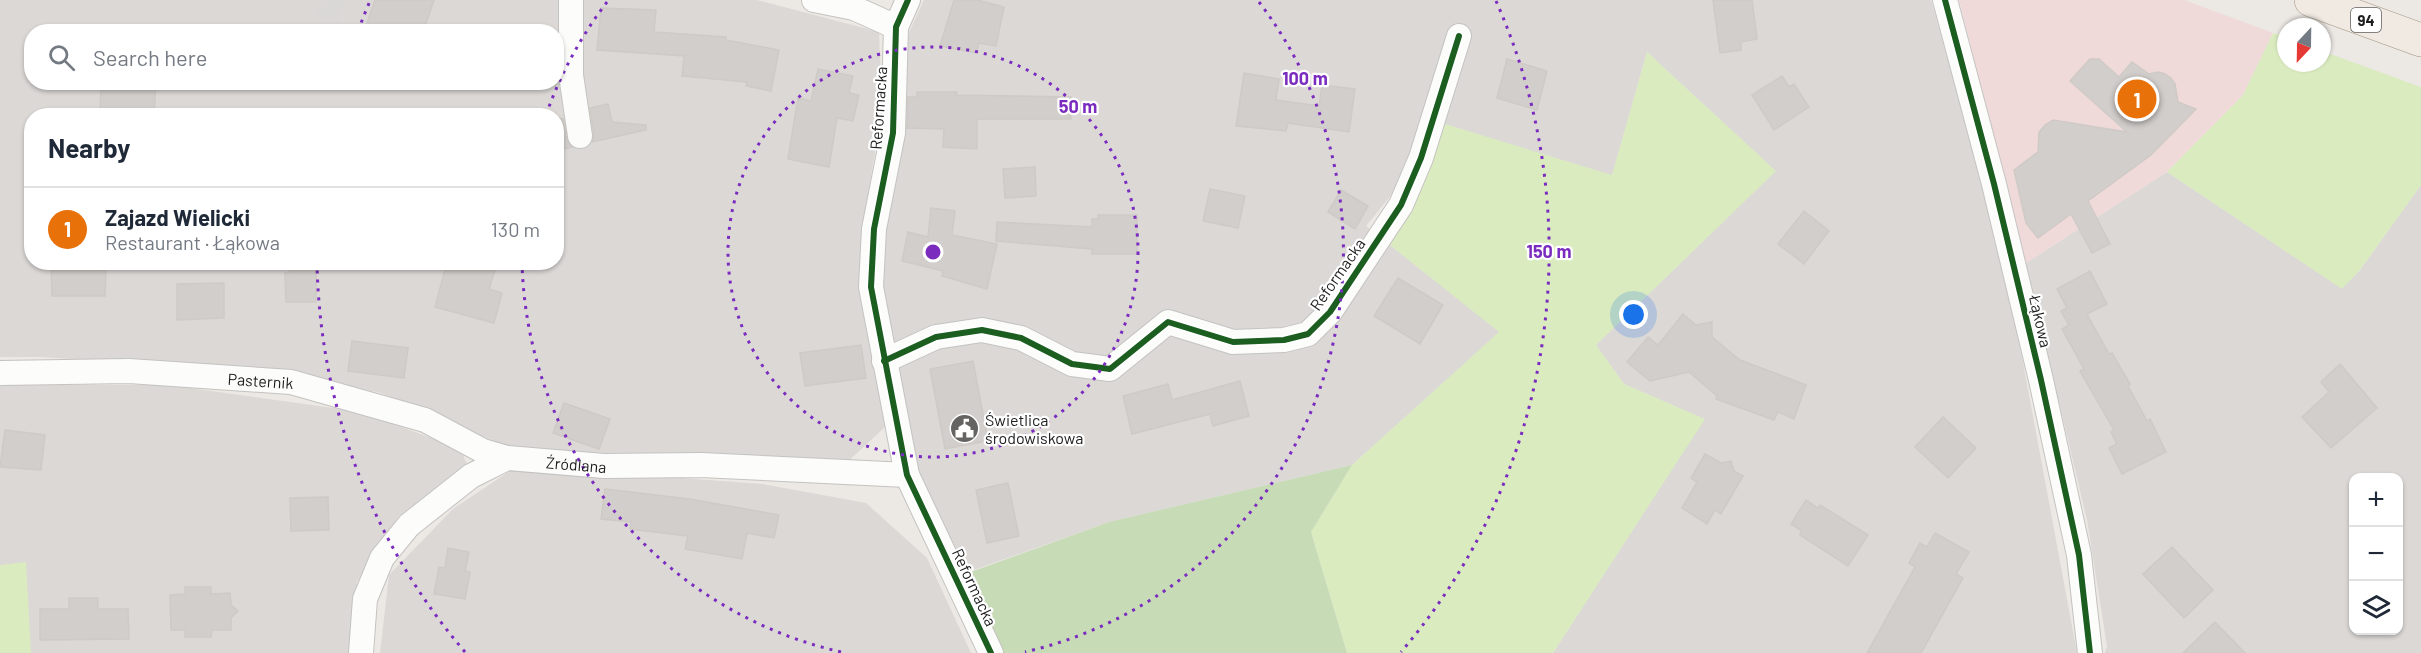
<!DOCTYPE html>
<html lang="en">
<head>
<meta charset="utf-8">
<style>
	body { margin:0; font-family:Barlow,sans-serif; background:#f2f2f3; color:#1f2937 }
	.controls { position:absolute; right:18px; bottom:18px; display:grid; overflow:hidden; border-radius:12px; box-shadow:0 2px 4px #0004 }
	.controls button { width:54px; height:54px; display:grid; place-items:center; padding:0; border:0; border-bottom:2px solid #e0e1e3; background:#fff; color:#1f2937; font:30px sans-serif }
	.compass { position:absolute; left:2277px; top:18px; width:54px; height:54px; border-radius:50%; background:#fff; box-shadow:0 2px 4px #0004; rotate:202deg }
	.you { position:absolute; left:1634px; top:315px; width:21px; height:21px; margin:-15px; border:4px solid #fff; border-radius:50%; background:#1a73e8; box-shadow:0 0 0 9px #1a73e833 }
	.badge { display:grid; place-items:center; width:39px; height:39px; border-radius:50%; background:#656463; color:#fff; font-size:20px; font-weight:700 }
	.pin { position:absolute; translate:-50% -50%; border:3px solid #fff; box-shadow:0 2px 6px #0006 }
	.list { margin:0; padding:0; list-style:none }
	h2 { display:flex; justify-content:space-between; align-items:center; height:78px; margin:0; padding:0 24px; font-size:26px }
	h2 small { font-size:20px; font-weight:400; color:#747a83 }
	.list li { display:grid; grid-template-columns:39px 1fr auto; gap:18px; align-items:center; box-sizing:border-box; height:84px; padding:0 24px; border-top:2px solid #e0e1e3 }
	.list b { display:block; font-size:22px; white-space:nowrap }
	.list p { margin:0; font-size:20px; white-space:nowrap; color:#747a83 }
	.list em { font-size:20px; font-style:normal; color:#747a83 }
	.icon { flex:none; width:33px; height:33px; fill:none; stroke:currentColor; stroke-width:2; stroke-linecap:round; stroke-linejoin:round }
	.map { position:relative; flex:none; width:2421px; height:653px; overflow:hidden }
	.search { position:absolute; background:#fff; box-shadow:0 2px 4px #0004; left:24px; top:24px; width:540px; height:66px; display:flex; align-items:center; gap:15px; box-sizing:border-box; padding:0 21px; border-radius:24px; color:#747a83; font-size:22px }
	.panel { position:absolute; background:#fff; box-shadow:0 2px 4px #0004; left:24px; top:108px; width:540px; height:162px; border-radius:24px }
	.map>svg:first-child { display:block }
</style>
</head>
<body>
<div class="map">
<svg width="2421" height="653" viewBox="0 0 2421 653">
	<rect width="100%" height="100%" fill="#ece8e4"/>
	<!-- residential -->
	<g fill="#dbd8d6" fill-rule="evenodd">
		<path d="M 0,0 L 757,0 L 879,32 L 882,109 L 866,207 L 863,311 L 885,427 L 843,466 L 513,449 L 381,393 L 286,372 L 40,357 L 0,357 ZM 32,32 L 556,32 L 556,82 L 32,82 ZM 32,116 L 556,116 L 556,262 L 32,262 Z"/>
		<path d="M 924,0 L 1931,0 L 2003,255 L 2077,653 L 1553,653 L 1704,419 L 1624,384 L 1596,345 L 1775,171 L 1647,52 L 1612,176 L 1422,118 L 1397,188 L 1366,226 L 1500,332 L 1352,465 L 1109,522 L 968,572 L 928,494 L 912,455 L 879,293 L 905,41 Z"/>
		<path d="M 2167,172 L 2342,288 L 2360,270 L 2421,185 L 2421,653 L 2105,653 L 2107,646 L 2087,520 L 2026,263 ZM 2354,478 L 2398,478 L 2398,630 L 2354,630 Z"/>
		<path d="M 0,385 L 168,385 L 362,412 L 460,449 L 467,464 L 398,517 L 357,582 L 352,653 L 0,653 Z"/>
		<path d="M 513,469 L 587,471 L 762,484 L 866,503 L 927,558 L 971,653 L 380,653 L 389,575 L 453,509 Z"/>
	</g>
	<!-- commercial -->
	<path fill="#efdad9" d="M 1959,0 L 2184,0 L 2273,33 L 2243,95 L 2167,172 L 2026,263 Z"/>
	<!-- religious -->
	<path fill="#dad8d6" d="M 323,0 L 345,0 L 337,23 L 317,16 Z"/>
	<!-- grass -->
	<g fill="#daebc0">
		<path d="M 2273,33 L 2286,37 L 2286,63 L 2322,63 L 2322,51 L 2421,87 L 2421,185 L 2360,270 L 2342,289 L 2167,172 L 2243,95 Z"/>
		<path d="M 1647,52 L 1776,171 L 1596,345 L 1624,384 L 1705,419 L 1553,653 L 1347,653 L 1311,532 L 1352,465 L 1499,332 L 1386,242 L 1422,185 L 1445,124 L 1612,175 Z"/>
		<path d="M 26,562 L 31,653 L 0,653 L 0,565 Z"/>
	</g>
	<!-- forest -->
	<path fill="#c7dbb7" d="M 1352,465 L 1311,532 L 1347,653 L 1003,653 L 968,573 L 1109,522 Z"/>
	<!-- building -->
	<g fill="#d2cecb" stroke="#cfcac6" stroke-width="1.5">
		<path d="M 375,0 L 434,0 L 423,32 L 364,32 Z"/>
		<path d="M 954,0 L 977,0 L 1004,7 L 996,46 L 979,43 L 976,53 L 940,46 Z"/>
		<path d="M 1713,0 L 1752,0 L 1757,39 L 1741,42 L 1741,50 L 1720,53 Z"/>
		<path d="M 601,8 L 656,10 L 654,32 L 726,37 L 726,40 L 779,50 L 771,91 L 746,86 L 747,82 L 682,76 L 684,56 L 597,50 Z"/>
		<path d="M 1507,59 L 1547,71 L 1537,110 L 1497,98 Z"/>
		<path d="M 2090,59 L 2099,59 L 2119,77 L 2132,62 L 2149,74 L 2158,72 L 2165,74 L 2171,78 L 2175,84 L 2178,102 L 2196,109 L 2151,155 L 2088,201 L 2110,244 L 2092,253 L 2071,214 L 2038,238 L 2026,223 L 2014,170 L 2038,152 L 2039,132 L 2045,125 L 2053,120 L 2127,132 L 2070,81 Z"/>
		<path d="M 818,69 L 853,76 L 849,93 L 859,95 L 853,121 L 837,118 L 829,167 L 788,159 L 798,98 L 811,101 Z"/>
		<path d="M 1244,73 L 1279,79 L 1276,100 L 1319,106 L 1322,85 L 1355,89 L 1349,132 L 1288,123 L 1286,131 L 1236,126 Z"/>
		<path d="M 1782,76 L 1789,87 L 1794,84 L 1809,107 L 1774,130 L 1752,95 Z"/>
		<path d="M 134,82 L 156,82 L 154,116 L 100,114 L 101,83 L 134,84 Z"/>
		<path d="M 917,92 L 957,92 L 956,95 L 1071,97 L 1071,119 L 977,119 L 977,149 L 943,147 L 944,129 L 907,128 L 908,97 L 917,97 Z"/>
		<path d="M 608,104 L 612,122 L 646,125 L 646,130 L 592,142 L 594,134 L 590,108 Z"/>
		<path d="M 556,118 L 563,119 L 566,139 L 572,147 L 556,151 Z"/>
		<path d="M 1035,167 L 1036,196 L 1005,198 L 1003,169 Z"/>
		<path d="M 1210,189 L 1245,196 L 1238,228 L 1203,221 Z"/>
		<path d="M 1341,190 L 1368,206 L 1355,229 L 1328,212 Z"/>
		<path d="M 931,208 L 955,211 L 952,235 L 997,244 L 987,289 L 942,276 L 943,271 L 902,261 L 908,232 L 928,237 Z"/>
		<path d="M 1804,211 L 1829,231 L 1804,264 L 1778,244 Z"/>
		<path d="M 1098,215 L 1137,215 L 1137,254 L 1092,254 L 1092,249 L 996,241 L 997,222 L 1092,227 L 1092,219 L 1098,219 Z"/>
		<path d="M 66,262 L 93,262 L 93,270 L 106,270 L 105,296 L 52,296 L 51,265 L 66,265 Z"/>
		<path d="M 289,262 L 316,262 L 316,302 L 286,302 L 285,273 L 289,273 Z"/>
		<path d="M 447,262 L 478,262 L 496,267 L 489,289 L 502,293 L 494,323 L 435,307 Z"/>
		<path d="M 2090,271 L 2107,304 L 2087,314 L 2109,354 L 2112,353 L 2130,384 L 2128,386 L 2147,421 L 2150,419 L 2166,452 L 2122,474 L 2109,448 L 2117,444 L 2111,432 L 2114,430 L 2080,371 L 2084,369 L 2062,329 L 2069,325 L 2061,311 L 2067,308 L 2057,289 Z"/>
		<path d="M 1398,278 L 1443,305 L 1420,344 L 1374,316 Z"/>
		<path d="M 224,283 L 224,318 L 177,320 L 177,284 Z"/>
		<path d="M 1683,314 L 1696,325 L 1712,322 L 1712,337 L 1740,360 L 1806,385 L 1794,419 L 1778,412 L 1774,420 L 1716,399 L 1717,396 L 1689,372 L 1650,381 L 1627,362 L 1648,337 L 1658,345 Z"/>
		<path d="M 352,341 L 408,348 L 404,378 L 348,371 Z"/>
		<path d="M 861,345 L 866,378 L 805,386 L 800,353 Z"/>
		<path d="M 973,361 L 988,441 L 945,449 L 930,369 Z"/>
		<path d="M 2340,364 L 2377,408 L 2331,448 L 2302,417 L 2329,392 L 2321,382 Z"/>
		<path d="M 1240,381 L 1249,416 L 1213,426 L 1210,414 L 1132,434 L 1123,396 L 1168,384 L 1172,400 Z"/>
		<path d="M 564,403 L 610,419 L 599,449 L 553,433 Z"/>
		<path d="M 1943,417 L 1976,448 L 1948,478 L 1915,447 Z"/>
		<path d="M 5,430 L 45,435 L 41,470 L 0,467 Z"/>
		<path d="M 1705,454 L 1721,463 L 1731,461 L 1734,471 L 1743,476 L 1721,514 L 1715,510 L 1707,524 L 1682,508 L 1697,482 L 1691,478 Z"/>
		<path d="M 1008,483 L 1019,536 L 987,543 L 976,490 Z"/>
		<path d="M 605,489 L 690,499 L 779,515 L 774,538 L 747,533 L 742,559 L 685,549 L 688,536 L 630,529 L 631,522 L 601,519 Z"/>
		<path d="M 328,497 L 329,530 L 291,531 L 290,498 Z"/>
		<path d="M 1806,500 L 1818,508 L 1820,505 L 1868,535 L 1848,566 L 1800,535 L 1802,531 L 1791,524 Z"/>
		<path d="M 1935,533 L 1969,552 L 1956,574 L 1963,578 L 1921,653 L 1867,653 L 1915,567 L 1909,563 L 1920,543 L 1927,547 Z"/>
		<path d="M 2172,547 L 2213,590 L 2184,618 L 2143,574 Z"/>
		<path d="M 448,548 L 469,552 L 465,571 L 470,572 L 465,599 L 434,594 L 439,567 L 445,568 Z"/>
		<path d="M 185,587 L 211,587 L 211,594 L 230,593 L 231,605 L 238,611 L 231,618 L 231,630 L 212,630 L 211,637 L 185,637 L 185,630 L 171,630 L 170,595 L 185,594 Z"/>
		<path d="M 69,598 L 98,598 L 98,609 L 128,609 L 129,639 L 40,640 L 40,609 L 69,609 Z"/>
		<path d="M 2215,622 L 2245,653 L 2183,653 Z"/>
	</g>
	<g fill="none" stroke-linecap="round" stroke-linejoin="round">
		<defs>
			<g id="street">
				<path d="M 571,0 L 571,75 L 580,136"/>
				<path d="M 814,0 L 854,8 L 896,27"/>
				<path d="M 908,0 L 896,27 L 893,133 L 874,229 L 871,287 L 907,475 L 991,653"/>
				<path d="M 1945,0 L 1994,184 L 2041,380 L 2079,555 L 2090,653"/>
				<path d="M 884,361 L 936,337 L 982,330 L 1021,338 L 1072,364 L 1110,369 L 1168,322 L 1233,342 L 1284,340 L 1308,334 L 1330,312 L 1401,205 L 1421,158 L 1459,36"/>
				<path id="s1" d="M 0,373 L 129,371 L 291,382 L 425,420 L 483,451 L 507,458"/>
				<path id="s2" d="M 361,653 L 365,599 L 382,558 L 409,525 L 471,476 L 507,458 L 604,466 L 701,465 L 907,475"/>
			</g>
			<path id="primary" d="M 2311,0 L 2421,40"/>
		</defs>
		<!-- street casing -->
		<use href="#street" stroke="#c4c3c1" stroke-width="26"/>
		<!-- primary casing -->
		<use href="#primary" stroke="#a29481" stroke-width="34"/>
		<!-- street -->
		<use href="#street" stroke="#fcfcfb" stroke-width="24"/>
		<!-- primary -->
		<use href="#primary" stroke="#f0eae3" stroke-width="33"/>
		<defs>
			<g id="cycleway">
				<path d="M 908,0 L 896,27 L 893,133 L 874,229 L 871,287 L 907,475 L 991,653"/>
				<path d="M 1945,0 L 1994,184 L 2041,380 L 2079,555 L 2090,653"/>
				<path d="M 884,361 L 936,337 L 982,330 L 1021,338 L 1072,364 L 1110,369 L 1168,322 L 1233,342 L 1284,340 L 1308,334 L 1330,312 L 1401,205 L 1421,158 L 1459,36"/>
			</g>
		</defs>
		<!-- cycleway casing -->
		<use href="#cycleway" stroke="#fff" stroke-width="10"/>
		<!-- cycleway -->
		<use href="#cycleway" stroke="#1b5e20" stroke-width="6"/>
	</g>
	<!-- distance rings -->
	<g fill="none" stroke="#7b2cbf" stroke-width="3" stroke-dasharray="3 6">
		<circle cx="933" cy="252" r="205"/>
		<path d="M841 652A411 411 0 0 1 522 263M546 115A411 411 0 0 1 607 2M1259 2A411 411 0 0 1 1025 652"/>
		<path d="M465 652A616 616 0 0 1 317 263M358 31A616 616 0 0 1 370 1M1496 1A616 616 0 0 1 1401 652"/>
	</g>
	<!-- icons -->
	<defs>
		<symbol id="civic-disc" viewBox="-11 -11 22 22"><circle r="9.5" fill="#656463" stroke="#fff"/><path d="M-.6-6.5H3V-4.5H.6V-3L4-1V1h2V6H-6V1h2V-1L-.6-3ZM-1.2 2.5V6h2.4V2.5Z" fill="#fff"/></symbol>
	</defs>
	<g fill-rule="evenodd">
		<use href="#civic-disc" x="948" y="412" width="33" height="33"/>
	</g>
	<g text-anchor="middle" dominant-baseline="central" stroke-width="4.5" stroke-linejoin="round" paint-order="stroke">
		<!-- shield labels -->
		<rect fill="#fff" stroke="#616161" stroke-width="1.5" x="2351" y="8" width="30" height="24" rx="4.5"/>
		<g font-size="15" font-weight="bold" fill="#1d1d1d">
			<text x="2366" y="20">94</text>
		</g>
		<!-- street labels -->
		<g font-size="16" fill="#1d1d1d" stroke="#fff">
			<text transform="translate(878 108) rotate(-86)">Reformacka</text>
			<text transform="translate(1337 274) rotate(-55)">Reformacka</text>
			<text transform="translate(2041 321) rotate(77)">Łąkowa</text>
			<text stroke="none"><textPath href="#s1" startOffset="261">Pasternik</textPath></text>
			<text stroke="none"><textPath href="#s2" startOffset="330">Źródlana</textPath></text>
			<text transform="translate(975 587) rotate(65)">Reformacka</text>
		</g>
		<!-- poi labels -->
		<g font-size="16" fill="#1d1d1d" stroke="#fff" text-anchor="start">
			<text x="985" y="419">Świetlica<tspan x="985" dy="18">środowiskowa</tspan></text>
		</g>
	</g>
	<circle cx="933" cy="252" r="9" fill="#7b2cbf" stroke="#fff" stroke-width="3"/>
	<g font-size="18" text-anchor="middle" font-weight="bold" fill="#7b2cbf" stroke="#fff" stroke-width="4.5" stroke-linejoin="round" paint-order="stroke">
		<text x="1305" y="85">100 m</text>
		<text x="1078" y="113">50 m</text>
		<text x="1549" y="258">150 m</text>
	</g>
</svg>
<div class="controls">
<button>+</button>
<button>−</button>
<button><svg class="icon" aria-label="layers" viewBox="0 0 24 24"><path d="M12 4l9 5-9 5-9-5zM3 14l9 5 9-5"/></svg></button>
</div>
<svg class="compass" viewBox="-18 -18 36 36"><path d="M0-13l5 13h-10z" fill="#e53935"/><path d="M0 13l5-13h-10z" fill="#747a83"/></svg>
<div class="you"></div>
<div class="pin badge" style="left:2137px;top:99px;background:#e8710a">1</div>
<div class="search"><svg class="icon" aria-label="search" viewBox="0 0 24 24"><circle cx="10" cy="10" r="6"/><path d="M15 15l6 6"/></svg>Search here</div>
<section class="panel">
<h2>Nearby<small></small></h2>
<ul class="list">
<li><span class="badge" style="background:#e8710a">1</span><div><b>Zajazd Wielicki</b><p>Restaurant · Łąkowa</p></div><em>130 m</em></li>
</ul>
</section>
</div>
</body>
</html>
